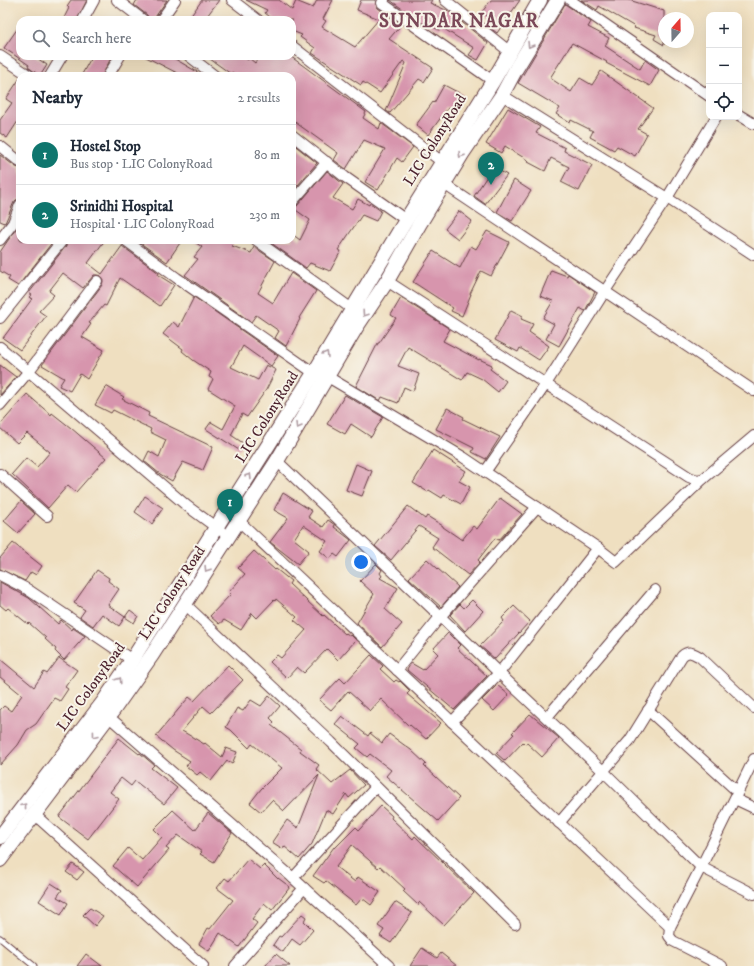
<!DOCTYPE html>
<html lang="en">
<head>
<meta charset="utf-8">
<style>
	body { margin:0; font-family:"IM FELL DW Pica",serif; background:#f2f2f3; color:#1f2937 }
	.controls { position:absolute; right:12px; top:12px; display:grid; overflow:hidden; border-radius:8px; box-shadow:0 4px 16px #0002 }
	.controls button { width:36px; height:36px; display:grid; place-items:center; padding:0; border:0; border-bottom:1px solid #e0e1e3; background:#fff; color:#1f2937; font:20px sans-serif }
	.compass { position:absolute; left:658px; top:12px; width:36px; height:36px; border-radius:50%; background:#fff; box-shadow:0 4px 16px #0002; rotate:20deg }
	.you { position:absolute; left:361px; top:562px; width:14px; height:14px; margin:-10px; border:3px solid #fff; border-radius:50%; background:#1a73e8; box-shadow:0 0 0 6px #1a73e833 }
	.badge { display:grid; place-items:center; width:26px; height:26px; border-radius:50%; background:#0f766e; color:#fff; font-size:13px; font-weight:700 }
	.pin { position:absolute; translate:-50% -33px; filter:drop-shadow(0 1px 2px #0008) }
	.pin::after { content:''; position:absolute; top:21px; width:14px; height:12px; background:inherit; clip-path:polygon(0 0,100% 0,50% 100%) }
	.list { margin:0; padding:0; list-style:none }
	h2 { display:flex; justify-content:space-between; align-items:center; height:52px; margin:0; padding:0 16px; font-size:17px }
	h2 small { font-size:13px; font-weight:400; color:#747a83 }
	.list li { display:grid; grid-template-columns:26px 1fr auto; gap:12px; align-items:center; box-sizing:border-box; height:60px; padding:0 16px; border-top:1px solid #e0e1e3 }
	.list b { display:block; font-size:15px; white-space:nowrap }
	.list p { margin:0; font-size:13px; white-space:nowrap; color:#747a83 }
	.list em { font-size:13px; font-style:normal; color:#747a83 }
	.icon { flex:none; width:22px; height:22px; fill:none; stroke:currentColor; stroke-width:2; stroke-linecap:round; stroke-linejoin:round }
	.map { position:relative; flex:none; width:754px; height:966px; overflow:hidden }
	.search { position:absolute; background:#fff; box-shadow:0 4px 16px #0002; left:16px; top:16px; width:280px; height:44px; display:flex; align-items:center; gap:10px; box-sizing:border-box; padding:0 14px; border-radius:12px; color:#747a83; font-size:15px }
	.panel { position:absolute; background:#fff; box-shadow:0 4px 16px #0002; left:16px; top:72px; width:280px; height:172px; border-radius:12px }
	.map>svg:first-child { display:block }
</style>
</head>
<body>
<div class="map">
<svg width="754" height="966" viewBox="0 0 754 966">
	<rect width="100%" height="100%" fill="#f7f3e8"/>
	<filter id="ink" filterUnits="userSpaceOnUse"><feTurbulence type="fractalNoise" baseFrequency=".025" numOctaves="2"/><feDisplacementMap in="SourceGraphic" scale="8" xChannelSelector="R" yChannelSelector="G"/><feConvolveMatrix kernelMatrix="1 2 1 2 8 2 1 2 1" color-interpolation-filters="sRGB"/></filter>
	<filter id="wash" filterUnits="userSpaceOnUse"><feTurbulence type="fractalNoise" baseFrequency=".012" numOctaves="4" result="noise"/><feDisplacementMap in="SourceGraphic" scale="16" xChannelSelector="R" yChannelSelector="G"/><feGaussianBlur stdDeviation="0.9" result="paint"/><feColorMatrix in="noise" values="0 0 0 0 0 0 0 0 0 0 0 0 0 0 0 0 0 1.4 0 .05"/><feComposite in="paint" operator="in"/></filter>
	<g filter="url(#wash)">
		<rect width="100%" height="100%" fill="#efdfc0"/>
		<g id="blocks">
			<!-- building -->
			<g fill="#d795ad">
				<path d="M 71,0 L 87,0 L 77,20 L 63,20 L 69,8 L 67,6 Z"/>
				<path d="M 137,0 L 167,0 L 153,20 L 149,20 L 147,15 L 134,5 Z"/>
				<path d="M 202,0 L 219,0 L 204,20 L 188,20 Z"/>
				<path d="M 246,0 L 279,0 L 292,10 L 296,1 L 313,8 L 317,0 L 333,0 L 323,19 L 326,21 L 322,27 L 355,47 L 379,19 L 357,10 L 361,0 L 376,0 L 376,5 L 378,8 L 401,25 L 389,39 L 433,68 L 424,82 L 419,79 L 390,113 L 386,111 L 406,63 L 403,61 L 380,93 L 363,82 L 361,85 L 312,53 L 315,48 L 300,37 L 302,35 L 292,31 L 292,20 L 274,20 L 265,13 L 267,10 Z"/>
				<path d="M 390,0 L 432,0 L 430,3 L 448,11 L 488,43 L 478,60 L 469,55 L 474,48 L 441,27 L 440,30 L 422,23 Z"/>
				<path d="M 491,0 L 520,0 L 497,33 L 489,27 L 493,21 L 482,12 Z"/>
				<path d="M 581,0 L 629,0 L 664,11 L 664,45 L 654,39 L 656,35 L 634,28 L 635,27 L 599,6 L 597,10 Z"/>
				<path d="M 565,4 L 591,22 L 588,27 L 609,38 L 605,46 L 640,69 L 645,60 L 659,70 L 650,86 L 606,63 L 607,62 L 572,43 L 550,78 L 571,92 L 580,78 L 592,85 L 601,71 L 653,108 L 638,129 L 647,134 L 635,156 L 617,146 L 614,150 L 590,137 L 593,131 L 571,120 L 570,123 L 556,114 L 560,108 L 518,83 Z"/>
				<path d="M 20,25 L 20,56 L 34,56 L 47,65 L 40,76 L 28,67 L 29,65 L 4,48 Z"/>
				<path d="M 92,56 L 112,56 L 102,76 L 81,76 Z"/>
				<path d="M 144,56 L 170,56 L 204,76 L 183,76 Z"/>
				<path d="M 206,56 L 242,56 L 248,60 L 249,58 L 255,63 L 260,56 L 290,56 L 366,112 L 363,118 L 379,129 L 381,123 L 413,147 L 402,162 L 397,158 L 378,190 L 365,182 L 385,149 L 364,140 L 346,169 L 334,160 L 338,153 L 292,120 L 292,76 L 237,76 L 232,72 L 231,74 Z"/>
				<path d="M 20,78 L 20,118 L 7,138 L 0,133 L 0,120 L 12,103 L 6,99 Z"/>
				<path d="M 444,85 L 463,95 L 455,111 L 448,108 L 428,135 L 416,125 L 433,102 L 434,103 Z"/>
				<path d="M 508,108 L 540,127 L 536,133 L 565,148 L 564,151 L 592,165 L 579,191 L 561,182 L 569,167 L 551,158 L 545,171 L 528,162 L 529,161 L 505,146 L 501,153 L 486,144 Z"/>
				<path d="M 292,143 L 317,163 L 292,192 Z"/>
				<path d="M 0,155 L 16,167 L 20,168 L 20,199 L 16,200 L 14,202 L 5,223 L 0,221 Z"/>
				<path d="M 493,167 L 507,175 L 485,204 L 474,196 Z"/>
				<path d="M 327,171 L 343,184 L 333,198 L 352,209 L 358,199 L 369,205 L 370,203 L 381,211 L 376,221 L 362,215 L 338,250 L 341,251 L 330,271 L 310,263 L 306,268 L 267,240 L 292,240 L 292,234 L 300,240 L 310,220 L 293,208 L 297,206 Z"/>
				<path d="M 514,180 L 531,191 L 512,221 L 497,212 Z"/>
				<path d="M 459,211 L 472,221 L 458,239 L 445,229 Z"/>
				<path d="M 20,223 L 20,240 L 54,240 L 18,286 L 8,280 L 10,277 L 0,271 L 0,252 Z"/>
				<path d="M 487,231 L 509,242 L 491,276 L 481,271 L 470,294 L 471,294 L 462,316 L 451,311 L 453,308 L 413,282 L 433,251 L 460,268 L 471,246 L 476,249 Z"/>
				<path d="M 67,240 L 105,240 L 88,263 L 102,274 L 122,246 L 159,273 L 158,275 L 174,285 L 160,306 L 120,278 L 106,306 L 104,305 L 89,323 L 91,324 L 82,337 L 104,350 L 87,379 L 80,374 L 70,391 L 59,386 L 64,378 L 42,365 L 102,285 L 103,281 L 101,276 L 97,275 L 94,275 L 83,288 L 63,273 L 49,291 L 54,295 L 39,311 L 46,316 L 20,350 L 3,338 L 32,299 L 29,297 L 32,295 L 29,293 L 66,246 Z"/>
				<path d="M 136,240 L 182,240 L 167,262 Z"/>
				<path d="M 192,240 L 234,240 L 232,246 L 251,253 L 254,247 L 275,261 L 258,293 L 273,303 L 291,273 L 316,291 L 299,318 L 300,319 L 286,346 L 275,338 L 279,331 L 256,315 L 251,322 L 185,275 L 198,259 L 194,257 L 202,247 Z"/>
				<path d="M 551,270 L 567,276 L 568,274 L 595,292 L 585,311 L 580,308 L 559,346 L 546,339 L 554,324 L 543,318 L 553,301 L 540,296 Z"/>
				<path d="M 194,297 L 278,356 L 271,366 L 243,346 L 231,367 L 258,380 L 266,365 L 276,370 L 266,390 L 247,417 L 242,414 L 231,435 L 243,443 L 239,450 L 206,429 L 211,422 L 223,429 L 235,406 L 208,389 L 213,379 L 209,377 L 211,372 L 193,360 L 182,351 L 183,349 L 163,334 L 173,322 L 179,327 Z"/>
				<path d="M 401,298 L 450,329 L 443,341 L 479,360 L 479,359 L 492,365 L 490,369 L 506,381 L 498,392 L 482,379 L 467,372 L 462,380 L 408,347 L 398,366 L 419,374 L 413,391 L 404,387 L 398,403 L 382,397 L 380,401 L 356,386 L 378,343 L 379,343 L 396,318 L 391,315 Z"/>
				<path d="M 511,310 L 523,316 L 521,319 L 533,324 L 529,332 L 549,346 L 539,360 L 520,348 L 518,352 L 495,340 Z"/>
				<path d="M 0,365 L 16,377 L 0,395 Z"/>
				<path d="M 106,386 L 124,397 L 122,399 L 149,413 L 148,416 L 213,447 L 203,470 L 183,462 L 172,481 L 160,474 L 144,461 L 149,451 L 159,457 L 166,440 L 150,432 L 151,429 L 113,410 L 111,413 L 95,405 Z"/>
				<path d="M 27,394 L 51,415 L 52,413 L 71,428 L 106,458 L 76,492 L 68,485 L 48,508 L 12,474 L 26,458 L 37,467 L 50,452 L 27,433 L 17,443 L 0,428 L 0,425 Z"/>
				<path d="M 345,395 L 383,417 L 371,437 L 351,424 L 345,434 L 327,424 Z"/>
				<path d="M 447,408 L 464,417 L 463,419 L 500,437 L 486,459 L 472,452 L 474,448 L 436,429 Z"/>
				<path d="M 433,450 L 466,471 L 459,481 L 470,487 L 461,504 L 444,495 L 442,498 L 429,490 L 428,492 L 413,483 Z"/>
				<path d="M 356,464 L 372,471 L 362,496 L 346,490 Z"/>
				<path d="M 283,493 L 312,511 L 308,517 L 323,527 L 328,520 L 335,525 L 334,527 L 351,540 L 338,557 L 334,554 L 330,559 L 320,551 L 327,541 L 303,525 L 294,539 L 309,551 L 298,564 L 270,542 L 288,518 L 274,510 Z"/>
				<path d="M 145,496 L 163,508 L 152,524 L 135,512 Z"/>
				<path d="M 500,498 L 522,514 L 499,540 L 495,538 L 478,560 L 480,562 L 468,575 L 432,547 L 438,538 L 419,526 L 391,560 L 375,546 L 408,506 L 425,519 L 427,516 L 443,526 L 443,527 L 462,540 L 473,526 L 477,529 Z"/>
				<path d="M 21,501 L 35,514 L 18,533 L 4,521 Z"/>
				<path d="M 13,543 L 42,566 L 36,575 L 31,572 L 25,581 L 0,569 L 0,558 Z"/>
				<path d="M 254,551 L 275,570 L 276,569 L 291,581 L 289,584 L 323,616 L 324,615 L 345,634 L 346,633 L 350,636 L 351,635 L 356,640 L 338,660 L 327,649 L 304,673 L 297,667 L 287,678 L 270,662 L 277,655 L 281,658 L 306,630 L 294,620 L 297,617 L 276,599 L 275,601 L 274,600 L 257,618 L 252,613 L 241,630 L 224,620 L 219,624 L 210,616 L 231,594 L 229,592 L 245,574 L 238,568 Z"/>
				<path d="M 427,559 L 458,587 L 441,607 L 409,578 Z"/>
				<path d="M 376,564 L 382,570 L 380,573 L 382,576 L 380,578 L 398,588 L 385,609 L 402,624 L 382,647 L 357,623 L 374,594 L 360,581 Z"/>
				<path d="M 97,570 L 109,578 L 108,581 L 119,589 L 108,605 L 125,617 L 119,626 L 102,614 L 93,626 L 80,617 L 85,610 L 74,603 Z"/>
				<path d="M 0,582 L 29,598 L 58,624 L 61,620 L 72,630 L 73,628 L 85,636 L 64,660 L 55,651 L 56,649 L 45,639 L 46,638 L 29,623 L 28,624 L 8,608 L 6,610 L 0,605 Z"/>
				<path d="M 472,600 L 483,611 L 465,631 L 450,615 L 460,604 L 464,608 Z"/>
				<path d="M 514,606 L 530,621 L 495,659 L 480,646 L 504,621 L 502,618 Z"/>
				<path d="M 130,610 L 138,616 L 134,623 L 125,617 Z"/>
				<path d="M 448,633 L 460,645 L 457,648 L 487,676 L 454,710 L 407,670 L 411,663 L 423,670 L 438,654 L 433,649 Z"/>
				<path d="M 371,655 L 383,666 L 380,669 L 394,682 L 396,680 L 399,682 L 400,681 L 410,691 L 407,694 L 441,723 L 426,739 L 410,725 L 409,726 L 381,699 L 370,711 L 348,691 L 331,710 L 319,700 L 340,678 L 345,683 Z"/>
				<path d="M 59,658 L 77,670 L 65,687 L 68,689 L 60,701 L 54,698 L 36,724 L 27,730 L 18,745 L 0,765 L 0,710 L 4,706 L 11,711 L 22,695 L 0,677 L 0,659 L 34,687 L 44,672 L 47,674 Z"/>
				<path d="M 228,665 L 243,680 L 211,713 L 203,706 L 182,731 L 204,744 L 205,743 L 222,757 L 226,748 L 237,752 L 232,764 L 227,761 L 211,781 L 200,772 L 197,775 L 186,766 L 190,761 L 173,750 L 156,736 L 189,697 L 194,701 Z"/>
				<path d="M 497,685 L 509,695 L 494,711 L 482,700 Z"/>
				<path d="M 269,696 L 280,706 L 270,718 L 274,722 L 271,725 L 301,749 L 300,751 L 319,765 L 316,769 L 332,784 L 350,770 L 364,785 L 349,798 L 346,794 L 333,814 L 326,810 L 312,844 L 299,859 L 284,846 L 283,849 L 272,842 L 287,820 L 298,828 L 319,775 L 284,811 L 272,800 L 261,812 L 250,803 L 261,789 L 282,768 L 252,744 L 249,748 L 231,730 L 226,727 L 237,708 L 243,711 L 251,700 L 261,706 Z"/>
				<path d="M 530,714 L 559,738 L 542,757 L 527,743 L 525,744 L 523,742 L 505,761 L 496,753 L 514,734 L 512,733 Z"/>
				<path d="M 342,716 L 368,736 L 370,733 L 382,743 L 389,734 L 411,750 L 426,764 L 424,766 L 459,798 L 438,821 L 386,776 L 391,770 L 370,754 L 367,757 L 356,748 L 360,744 L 335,724 Z"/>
				<path d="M 119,738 L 139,754 L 140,753 L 154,765 L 151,768 L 177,788 L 164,804 L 135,781 L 131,786 L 121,778 L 110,792 L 119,799 L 88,839 L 59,817 Z"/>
				<path d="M 381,806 L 392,816 L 391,818 L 413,839 L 415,836 L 474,893 L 444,925 L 419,902 L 418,905 L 403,891 L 405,889 L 380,866 L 378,868 L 352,845 L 336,867 L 355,882 L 358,877 L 380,892 L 371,905 L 362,898 L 356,905 L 326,881 L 324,883 L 313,876 L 334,847 L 335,848 L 356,827 L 359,830 Z"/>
				<path d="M 173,810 L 195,830 L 208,813 L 232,833 L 214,862 L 200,854 L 202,852 L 178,835 L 166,848 L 169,850 L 137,887 L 113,866 L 128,848 L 142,860 L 162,837 L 154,829 Z"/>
				<path d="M 248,859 L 260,869 L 264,865 L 278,879 L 278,878 L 290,887 L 272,910 L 264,903 L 252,919 L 257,923 L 239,947 L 220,933 L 209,951 L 199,944 L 208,928 L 210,929 L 233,900 L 217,888 L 225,878 L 229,881 Z"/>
				<path d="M 73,864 L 84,872 L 77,880 L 66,872 Z"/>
				<path d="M 51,883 L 62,890 L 57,897 L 68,903 L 61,915 L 39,901 Z"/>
				<path d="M 395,902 L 412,913 L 391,943 L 380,936 L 384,930 L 378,926 Z"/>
				<path d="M 90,908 L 103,916 L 95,926 L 83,915 Z"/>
				<path d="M 302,914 L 306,917 L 304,921 L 313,930 L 300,945 L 292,939 L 283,952 L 273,945 L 279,936 L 281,937 Z"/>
				<path d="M 422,948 L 437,958 L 441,953 L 457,966 L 410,966 Z"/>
				<path d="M 86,954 L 102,966 L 77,966 Z"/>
				<path d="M 276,954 L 290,966 L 265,966 Z"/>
			</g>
		</g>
	</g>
	<g filter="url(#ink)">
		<use href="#blocks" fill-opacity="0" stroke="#633c41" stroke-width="1"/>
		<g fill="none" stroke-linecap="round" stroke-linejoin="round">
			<defs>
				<path id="lane" d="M 0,938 L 34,966"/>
				<g id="street">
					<path d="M 117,0 L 143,20"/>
					<path d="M 232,0 L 258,20"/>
					<path d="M 384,0 L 382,3 L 493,81"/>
					<path d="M 445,0 L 510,52"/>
					<path d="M 570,0 L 709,96"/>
					<path d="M 83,20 L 94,0"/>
					<path d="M 161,20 L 175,0"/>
					<path d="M 292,46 L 442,162"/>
					<path d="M 0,56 L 30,76"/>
					<path d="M 189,56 L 215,76"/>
					<path d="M 50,76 L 62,56"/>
					<path d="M 108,76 L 120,56"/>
					<path d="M 502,95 L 667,198 L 754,255"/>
					<path d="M 739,115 L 754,124"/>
					<path d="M 292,135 L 345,177 L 406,220"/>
					<path d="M 0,146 L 20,162"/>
					<path d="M 444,184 L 754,391"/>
					<path d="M 292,202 L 327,162"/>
					<path d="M 0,240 L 13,223 L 20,205"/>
					<path d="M 125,240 L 177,278 L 314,373"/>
					<path d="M 256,240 L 352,309"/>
					<path d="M 387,281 L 689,477 L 697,480 L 703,479 L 754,436"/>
					<path d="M 0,318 L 61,242"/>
					<path d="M 0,347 L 187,506 L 221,531"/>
					<path d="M 328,377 L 463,457 L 598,548 L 499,673 L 452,722"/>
					<path d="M 0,405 L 29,371 L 97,281"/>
					<path d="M 277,461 L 466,641 L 499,673 L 603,771 L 701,867 L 754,894"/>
					<path d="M 485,472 L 546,384 L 605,291 L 667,198 L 716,117"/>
					<path d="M 0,474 L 47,516"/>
					<path d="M 239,521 L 670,927"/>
					<path d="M 598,548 L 616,562 L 703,479"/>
					<path d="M 0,575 L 27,589 L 132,660"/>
					<path d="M 185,604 L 331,742 L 515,924"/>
					<path d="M 397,670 L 440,617 L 537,507"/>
					<path d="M 648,710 L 738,792"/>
					<path d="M 108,716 L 293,878 L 389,966"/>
					<path d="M 547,717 L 655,590"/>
					<path d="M 735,799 L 754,808"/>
					<path d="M 35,815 L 203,966"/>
					<path d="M 559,823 L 630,740 L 682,656 C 689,650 693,653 700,657 L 754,708"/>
					<path d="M 293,878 L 376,787"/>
					<path d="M 235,966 L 304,888"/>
					<path d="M 722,966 L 673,941 L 669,936 L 670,927 L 701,867 L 754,759"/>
				</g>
				<g id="secondary">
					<path d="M 0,837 L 104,701 L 132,660 L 314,373 L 406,220 L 493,81 L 540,0"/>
					<path d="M 0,860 L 114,709 L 152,655 L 185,604 L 277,461 L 357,326 L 387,281 L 420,223 L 462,154 L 502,95 L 517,67 L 558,0"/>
				</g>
			</defs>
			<!-- lane casing -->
			<use href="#lane" stroke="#633c41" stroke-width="7"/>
			<!-- street casing -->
			<use href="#street" stroke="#633c41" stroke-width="12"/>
			<!-- secondary casing -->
			<use href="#secondary" stroke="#633c41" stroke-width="16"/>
			<!-- lane -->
			<use href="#lane" stroke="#fff" stroke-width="5"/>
			<!-- street -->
			<use href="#street" stroke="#fff" stroke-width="10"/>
			<!-- secondary -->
			<use href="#secondary" stroke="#fff" stroke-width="14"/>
		</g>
		<!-- one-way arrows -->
		<defs><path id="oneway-chevron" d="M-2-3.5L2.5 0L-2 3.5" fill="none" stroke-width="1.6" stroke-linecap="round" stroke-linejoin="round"/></defs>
		<g stroke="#ae9aa0">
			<use href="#oneway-chevron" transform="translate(530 45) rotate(121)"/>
			<use href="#oneway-chevron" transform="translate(461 155) rotate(122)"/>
			<use href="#oneway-chevron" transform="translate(365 314) rotate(123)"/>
			<use href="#oneway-chevron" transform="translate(326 354) rotate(-59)"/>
			<use href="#oneway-chevron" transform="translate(298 426) rotate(121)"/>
			<use href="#oneway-chevron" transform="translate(249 476) rotate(-58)"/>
			<use href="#oneway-chevron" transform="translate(207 569) rotate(122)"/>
			<use href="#oneway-chevron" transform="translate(119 680) rotate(-56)"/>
			<use href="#oneway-chevron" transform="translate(95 735) rotate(127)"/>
			<use href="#oneway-chevron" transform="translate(24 806) rotate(-52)"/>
		</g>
	</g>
	<g text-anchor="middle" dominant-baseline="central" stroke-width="4" stroke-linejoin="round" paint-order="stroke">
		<!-- street labels -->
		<g font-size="15" fill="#4a1f2b" stroke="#f7f3e8">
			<text transform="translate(435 140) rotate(-58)">LIC ColonyRoad</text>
			<text transform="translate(267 417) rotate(-58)">LIC ColonyRoad</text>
			<text transform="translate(172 593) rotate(-57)">LIC Colony Road</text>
			<text transform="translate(91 687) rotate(-54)">LIC ColonyRoad</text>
		</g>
		<!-- district labels -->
		<g font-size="19" font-weight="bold" letter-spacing="1" fill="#7b4858" stroke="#f7f3e8">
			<text x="459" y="21">SUNDAR NAGAR</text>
		</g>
	</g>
</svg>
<div class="controls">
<button>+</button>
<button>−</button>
<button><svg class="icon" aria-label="locate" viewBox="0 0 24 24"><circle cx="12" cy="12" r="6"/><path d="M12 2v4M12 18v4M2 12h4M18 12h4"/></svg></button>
</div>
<svg class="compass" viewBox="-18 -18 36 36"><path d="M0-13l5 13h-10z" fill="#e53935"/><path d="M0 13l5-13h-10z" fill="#747a83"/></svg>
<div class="you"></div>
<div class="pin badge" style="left:230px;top:522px">1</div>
<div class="pin badge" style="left:491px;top:185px">2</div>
<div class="search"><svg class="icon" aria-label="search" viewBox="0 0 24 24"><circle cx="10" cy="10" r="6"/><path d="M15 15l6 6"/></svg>Search here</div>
<section class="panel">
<h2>Nearby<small>2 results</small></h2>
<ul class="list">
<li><span class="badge">1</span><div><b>Hostel Stop</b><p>Bus stop · LIC ColonyRoad</p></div><em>80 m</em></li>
<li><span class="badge">2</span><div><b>Srinidhi Hospital</b><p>Hospital · LIC ColonyRoad</p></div><em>230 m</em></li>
</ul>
</section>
</div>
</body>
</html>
